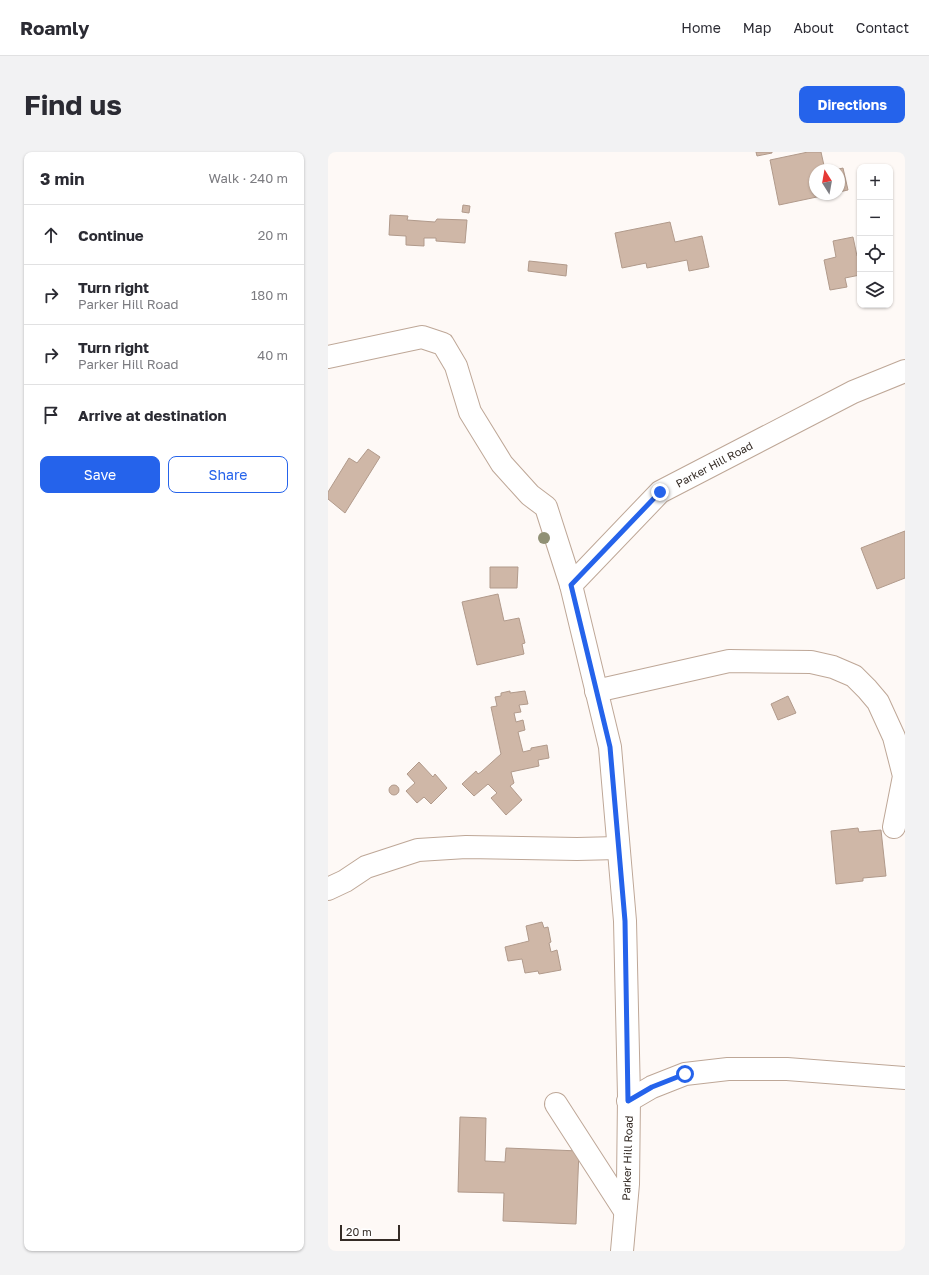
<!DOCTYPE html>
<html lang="en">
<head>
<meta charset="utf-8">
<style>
	body { margin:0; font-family:"Golos Text",sans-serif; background:#f2f2f3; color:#2b2b33 }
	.controls { position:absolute; right:12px; top:12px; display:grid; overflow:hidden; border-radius:8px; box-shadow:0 1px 3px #0004 }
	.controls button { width:36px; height:36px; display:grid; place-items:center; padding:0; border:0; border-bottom:1px solid #e1e1e2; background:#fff; color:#2b2b33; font:20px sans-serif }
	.compass { position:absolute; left:481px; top:12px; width:36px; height:36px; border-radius:50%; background:#fff; box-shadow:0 1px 3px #0004; rotate:349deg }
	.scale { position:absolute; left:12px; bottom:10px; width:60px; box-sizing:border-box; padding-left:4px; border:2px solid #352c26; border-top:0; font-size:11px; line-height:14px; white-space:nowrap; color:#352c26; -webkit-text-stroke:3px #fff; paint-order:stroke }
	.stop { position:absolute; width:12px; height:12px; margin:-9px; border:3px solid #2563eb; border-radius:50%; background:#fff }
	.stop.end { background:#2563eb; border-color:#fff; box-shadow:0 1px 4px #0008 }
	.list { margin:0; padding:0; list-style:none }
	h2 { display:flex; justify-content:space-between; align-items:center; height:52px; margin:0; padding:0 16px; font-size:17px }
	h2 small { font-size:13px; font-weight:400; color:#7c7c81 }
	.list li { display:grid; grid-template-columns:26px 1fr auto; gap:12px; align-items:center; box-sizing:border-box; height:60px; padding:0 16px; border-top:1px solid #e1e1e2 }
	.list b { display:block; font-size:15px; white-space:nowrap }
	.list p { margin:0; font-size:13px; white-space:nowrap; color:#7c7c81 }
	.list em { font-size:13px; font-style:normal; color:#7c7c81 }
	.actions { display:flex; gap:8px; padding:12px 16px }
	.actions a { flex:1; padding:9px 0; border:1px solid #2563eb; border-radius:8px; text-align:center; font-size:14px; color:#2563eb }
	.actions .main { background:#2563eb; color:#fff }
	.icon { flex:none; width:22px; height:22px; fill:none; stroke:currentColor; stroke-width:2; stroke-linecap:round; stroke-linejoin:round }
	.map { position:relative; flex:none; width:577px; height:1099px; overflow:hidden; border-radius:8px }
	header { display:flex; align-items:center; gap:24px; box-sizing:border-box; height:56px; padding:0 20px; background:#fff; border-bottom:1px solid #e1e1e2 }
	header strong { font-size:19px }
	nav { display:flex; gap:22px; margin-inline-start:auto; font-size:14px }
	.intro { display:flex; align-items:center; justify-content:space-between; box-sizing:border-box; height:96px; padding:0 24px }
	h1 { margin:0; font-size:28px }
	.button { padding:10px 18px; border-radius:8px; background:#2563eb; color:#fff; font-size:14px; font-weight:700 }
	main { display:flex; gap:24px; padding:0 24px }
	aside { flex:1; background:#fff; border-radius:8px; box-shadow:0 1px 3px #0004 }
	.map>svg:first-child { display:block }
</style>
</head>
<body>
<header>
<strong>Roamly</strong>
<nav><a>Home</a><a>Map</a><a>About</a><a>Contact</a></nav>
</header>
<div class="intro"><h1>Find us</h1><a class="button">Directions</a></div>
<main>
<aside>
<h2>3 min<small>Walk · 240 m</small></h2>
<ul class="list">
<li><svg class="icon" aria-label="ahead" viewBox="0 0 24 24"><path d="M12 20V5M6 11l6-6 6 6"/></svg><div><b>Continue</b></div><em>20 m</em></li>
<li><svg class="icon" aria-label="right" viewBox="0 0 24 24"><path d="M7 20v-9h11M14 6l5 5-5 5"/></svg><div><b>Turn right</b><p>Parker Hill Road</p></div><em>180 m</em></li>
<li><svg class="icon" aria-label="right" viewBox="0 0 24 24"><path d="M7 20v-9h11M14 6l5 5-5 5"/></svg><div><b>Turn right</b><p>Parker Hill Road</p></div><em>40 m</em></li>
<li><svg class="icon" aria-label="arrive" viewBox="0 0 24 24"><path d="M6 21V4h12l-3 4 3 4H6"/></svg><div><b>Arrive at destination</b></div></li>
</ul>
<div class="actions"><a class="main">Save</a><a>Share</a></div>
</aside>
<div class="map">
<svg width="577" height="1099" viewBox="0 0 577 1099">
	<rect width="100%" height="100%" fill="#fef9f6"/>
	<!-- building -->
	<g fill="#cfb7a7" stroke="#b19a8b">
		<path d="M 428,0 L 444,0 L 444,1 L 429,4 Z"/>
		<path d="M 480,0 L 493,0 L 497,18 L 487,18 L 487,42 L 503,42 L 451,53 L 442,8 Z"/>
		<path d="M 515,16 L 520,38 L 511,40 L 511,18 L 507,18 Z"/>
		<path d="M 135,53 L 142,54 L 141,61 L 134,60 Z"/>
		<path d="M 62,63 L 80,64 L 79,68 L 107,70 L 109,67 L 139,68 L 137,91 L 108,89 L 108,86 L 96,86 L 96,94 L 78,93 L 78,84 L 61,83 Z"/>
		<path d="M 342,70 L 347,90 L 374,84 L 381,115 L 361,119 L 359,108 L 319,116 L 318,111 L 294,116 L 287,81 Z"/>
		<path d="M 525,85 L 529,104 L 532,103 L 532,123 L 517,126 L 519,135 L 502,138 L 496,108 L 508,105 L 505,89 Z"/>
		<path d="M 201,109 L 239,113 L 238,124 L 200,119 Z"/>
		<path d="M 40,297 L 52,305 L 17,361 L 0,347 L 0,340 L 21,306 L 29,311 Z"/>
		<path d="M 577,379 L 577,426 L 549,437 L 533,396 Z"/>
		<path d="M 162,415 L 190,415 L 189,436 L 162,436 Z"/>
		<path d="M 170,442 L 176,469 L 191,466 L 197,491 L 194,492 L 196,502 L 149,513 L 134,450 Z"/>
		<path d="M 182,539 L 182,541 L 197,539 L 199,548 L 200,552 L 191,553 L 193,560 L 186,561 L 188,570 L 195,568 L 197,578 L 190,580 L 195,600 L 203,598 L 203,596 L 219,593 L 221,606 L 210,608 L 211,614 L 183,620 L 186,631 L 182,634 L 194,648 L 178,663 L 163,646 L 169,641 L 160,632 L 146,644 L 134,632 L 148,619 L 150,622 L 153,620 L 173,602 L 163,555 L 169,554 L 167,545 L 173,544 L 173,541 Z"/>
		<path d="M 460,544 L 468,561 L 450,568 L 443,552 Z"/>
		<path d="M 91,610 L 105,625 L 107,622 L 119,636 L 103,652 L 96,645 L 89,651 L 78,639 L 87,631 L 79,622 Z"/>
		<circle cx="66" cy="638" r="5"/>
		<path d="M 530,676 L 531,680 L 553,678 L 558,724 L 535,726 L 535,729 L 508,732 L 503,679 Z"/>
		<path d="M 214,770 L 216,776 L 220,775 L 223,790 L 221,791 L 223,800 L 229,798 L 233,818 L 211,822 L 210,819 L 197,821 L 194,807 L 180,809 L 177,795 L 201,789 L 198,774 Z"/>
		<path d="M 132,965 L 158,966 L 157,1009 L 177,1010 L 178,996 L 251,999 L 248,1072 L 175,1069 L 176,1041 L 130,1040 Z"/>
	</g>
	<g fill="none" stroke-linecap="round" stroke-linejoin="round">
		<defs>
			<g id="minor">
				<path d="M 0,205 L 94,185 L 115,192 L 128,214 L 142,260 L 174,312 L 202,343 L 218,355 L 243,433"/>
				<path d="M 268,539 L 401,509 L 483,510 L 505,515 L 526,524 L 539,537 L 550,550 L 566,585 L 576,624 L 566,675"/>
				<path d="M 0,737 L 17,729 L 38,715 L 90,698 L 138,695 L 249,697 L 290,696"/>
				<path d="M 300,949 L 324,935 L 357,922 L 400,917 L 459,917 L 577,926"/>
				<path d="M 228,952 L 297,1059"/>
				<path d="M 294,1099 L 300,1032 L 301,945 L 297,769 L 282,595 L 243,433 L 332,340 L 525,240 L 577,219"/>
			</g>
		</defs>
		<!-- minor casing -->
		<use href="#minor" stroke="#bea797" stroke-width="24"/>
		<!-- minor -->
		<use href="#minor" stroke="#fff" stroke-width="22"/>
	</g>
	<!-- trees -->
	<circle fill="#919175" cx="216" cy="386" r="6"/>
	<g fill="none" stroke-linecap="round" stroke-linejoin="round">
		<!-- route -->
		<path stroke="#2563eb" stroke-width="5" d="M 332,340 L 243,433 L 282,595 L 297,769 L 300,949 L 324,935 L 357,922"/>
	</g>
	<g text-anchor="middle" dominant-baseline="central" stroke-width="4" stroke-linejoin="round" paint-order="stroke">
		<!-- street labels -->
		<g font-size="11" fill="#352c26" stroke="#fff">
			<text transform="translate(386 312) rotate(-28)">Parker Hill Road</text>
			<text transform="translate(299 1006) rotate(-88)">Parker Hill Road</text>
		</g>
	</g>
</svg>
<div class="controls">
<button>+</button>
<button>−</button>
<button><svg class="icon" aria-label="locate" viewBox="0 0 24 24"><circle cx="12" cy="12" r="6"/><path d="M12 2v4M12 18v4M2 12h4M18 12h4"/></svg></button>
<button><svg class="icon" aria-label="layers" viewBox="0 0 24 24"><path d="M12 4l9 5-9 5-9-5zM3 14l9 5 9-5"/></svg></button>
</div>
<svg class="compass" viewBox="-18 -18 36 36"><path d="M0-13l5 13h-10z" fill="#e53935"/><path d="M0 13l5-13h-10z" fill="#7c7c81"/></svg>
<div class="scale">20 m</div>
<div class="stop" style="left:357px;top:922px"></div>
<div class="stop end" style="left:332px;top:340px"></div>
</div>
</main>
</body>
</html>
